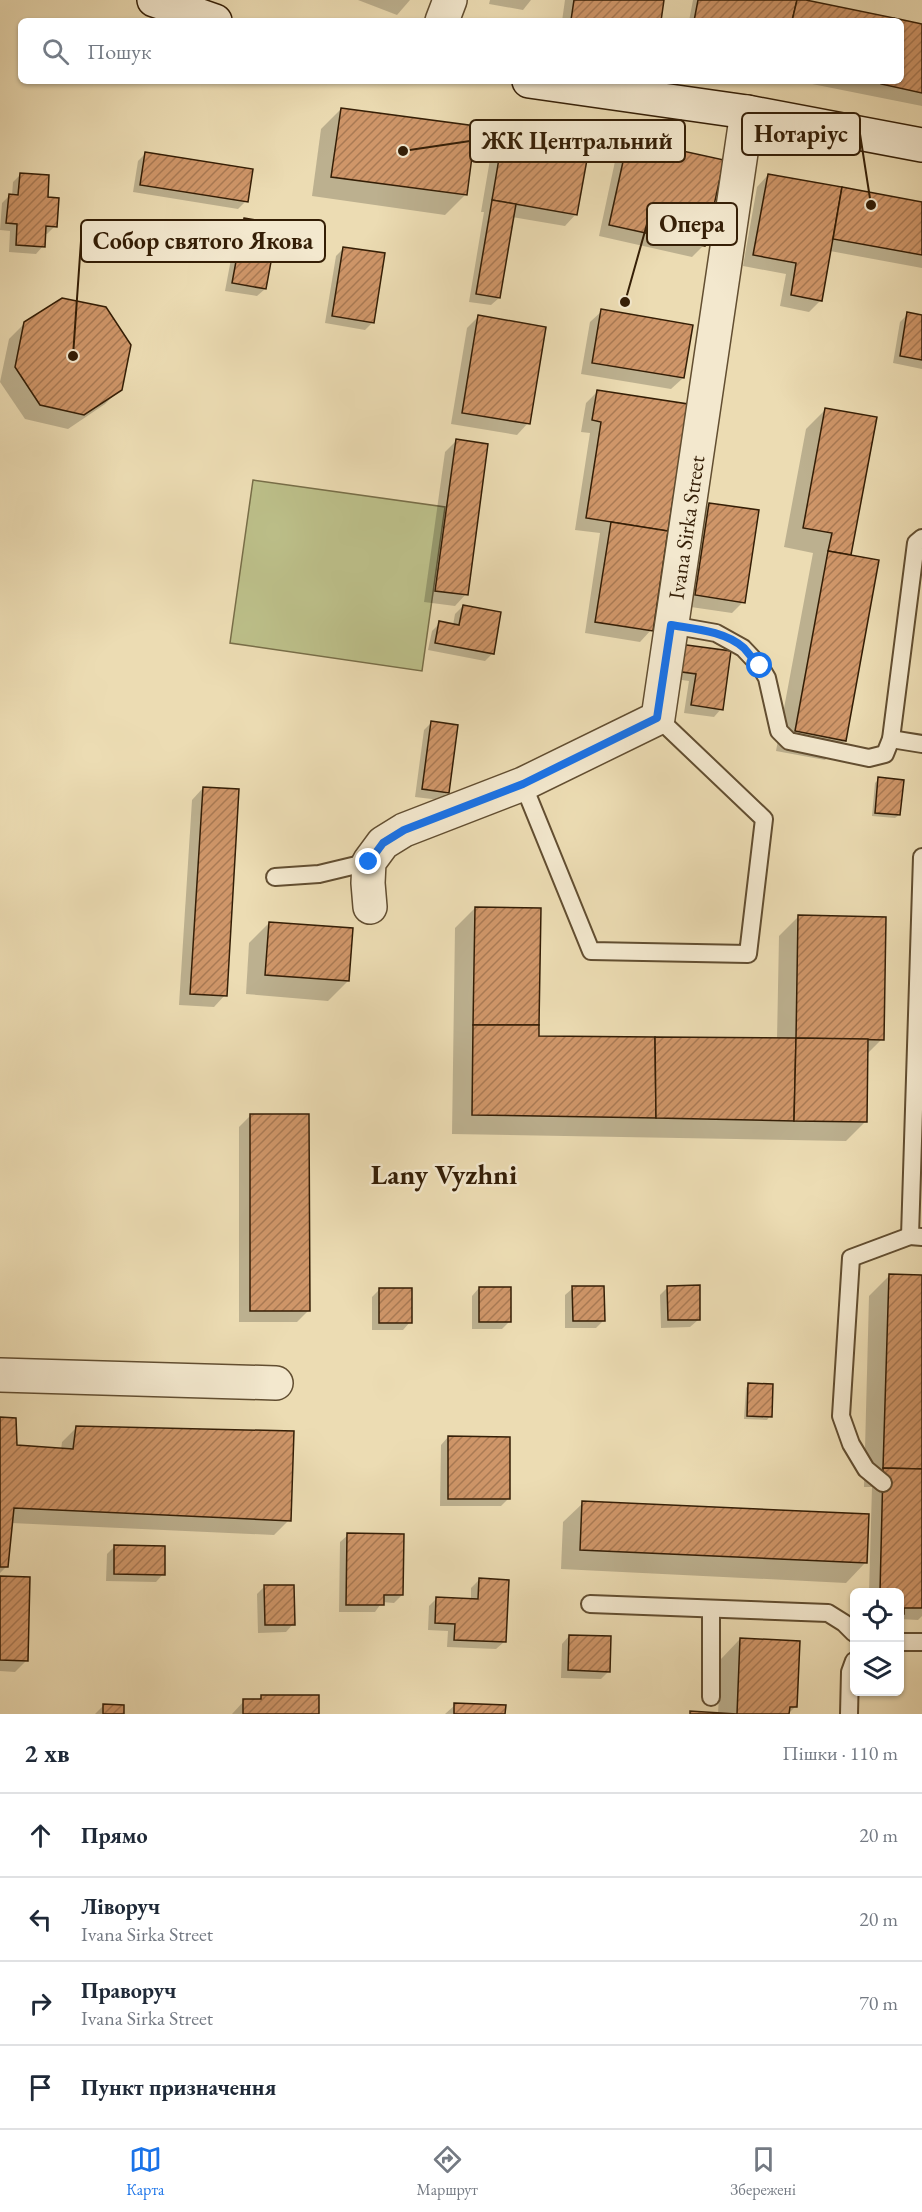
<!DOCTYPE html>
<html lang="uk">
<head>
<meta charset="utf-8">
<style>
	body { margin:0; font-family:"EB Garamond",serif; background:#f6f6f7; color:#1f2937 }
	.controls { position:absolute; right:18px; bottom:18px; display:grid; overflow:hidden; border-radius:9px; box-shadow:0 2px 4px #0004 }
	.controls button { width:54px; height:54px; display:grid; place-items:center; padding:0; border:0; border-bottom:2px solid #e0e1e3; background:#fff; color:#1f2937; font:30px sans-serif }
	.stop { position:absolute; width:18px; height:18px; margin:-14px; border:4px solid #1a73e8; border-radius:50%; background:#fff }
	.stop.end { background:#1a73e8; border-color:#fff; box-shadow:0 2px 6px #0008 }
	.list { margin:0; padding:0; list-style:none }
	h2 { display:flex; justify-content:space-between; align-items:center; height:78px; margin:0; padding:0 24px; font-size:26px }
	h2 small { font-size:20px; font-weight:400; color:#747a83 }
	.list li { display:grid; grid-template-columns:39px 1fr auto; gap:18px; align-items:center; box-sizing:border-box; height:84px; padding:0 24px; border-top:2px solid #e0e1e3 }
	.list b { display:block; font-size:22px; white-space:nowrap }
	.list p { margin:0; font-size:20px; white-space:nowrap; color:#747a83 }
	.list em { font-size:20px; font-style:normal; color:#747a83 }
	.icon { flex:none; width:33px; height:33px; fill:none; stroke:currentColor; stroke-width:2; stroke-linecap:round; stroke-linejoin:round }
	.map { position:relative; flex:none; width:922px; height:1714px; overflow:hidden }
	.search { position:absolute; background:#fff; box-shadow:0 2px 4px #0004; left:18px; right:18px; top:18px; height:66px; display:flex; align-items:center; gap:15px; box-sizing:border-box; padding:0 21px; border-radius:9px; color:#747a83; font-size:22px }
	.sheet { height:414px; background:#fff }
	nav { display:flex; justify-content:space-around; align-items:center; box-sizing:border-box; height:84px; border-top:2px solid #e0e1e3; background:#fff; font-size:16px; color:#747a83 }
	nav a { display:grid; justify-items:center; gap:3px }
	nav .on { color:#1a73e8 }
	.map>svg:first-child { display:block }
</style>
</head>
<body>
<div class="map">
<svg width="922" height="1714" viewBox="0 0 922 1714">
	<defs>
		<pattern id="building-hatch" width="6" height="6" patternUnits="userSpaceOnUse" patternTransform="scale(1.5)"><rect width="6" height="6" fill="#cf9669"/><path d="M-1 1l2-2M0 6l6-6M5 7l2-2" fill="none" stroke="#a97a54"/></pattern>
	</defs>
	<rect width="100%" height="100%" fill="#ecdcb3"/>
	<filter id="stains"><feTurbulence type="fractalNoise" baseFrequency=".00333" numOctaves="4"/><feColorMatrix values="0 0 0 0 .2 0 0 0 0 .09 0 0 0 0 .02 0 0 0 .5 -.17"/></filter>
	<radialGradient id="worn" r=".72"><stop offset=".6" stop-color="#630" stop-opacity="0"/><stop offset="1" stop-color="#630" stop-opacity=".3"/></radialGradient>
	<!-- garden -->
	<path fill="#bcbf89" stroke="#786e48" stroke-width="1.5" d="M 253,480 L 445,507 L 422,671 L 230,643 Z"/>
	<!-- shadow -->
	<g fill="#0003">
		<path d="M 358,0 L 410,0 L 397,15 Z"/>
		<path d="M 490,0 L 531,0 L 523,10 L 489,4 Z"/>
		<path d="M 565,0 L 663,0 L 659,21 L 562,21 Z"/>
		<path d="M 693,0 L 798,0 L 922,25 L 922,106 L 797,81 L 901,81 L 901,21 L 689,21 Z"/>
		<path d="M 341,109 L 465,195 L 445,215 L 312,196 L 321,129 Z"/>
		<path d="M 504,130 L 576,214 L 565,226 L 512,217 L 499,298 L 491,305 L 469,302 L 484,212 L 481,212 L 493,142 Z"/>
		<path d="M 628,140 L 704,245 L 692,257 L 599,236 L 617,152 Z"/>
		<path d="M 146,153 L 246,201 L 238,209 L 133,192 L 138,161 Z"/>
		<path d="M 20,175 L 46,198 L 55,226 L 47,234 L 44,233 L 43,246 L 36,254 L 9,252 L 10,231 L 0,230 L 2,203 L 9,196 L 12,196 L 13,182 Z"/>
		<path d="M 768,175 L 922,203 L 922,268 L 830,251 L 821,300 L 809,312 L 780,306 L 786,274 L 743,266 L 757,187 Z"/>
		<path d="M 245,219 L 265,289 L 257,296 L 225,291 L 237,227 Z"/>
		<path d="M 344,248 L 373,322 L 365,330 L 325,323 L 336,256 Z"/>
		<path d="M 602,311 L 683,378 L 671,389 L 581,374 L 590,322 Z"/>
		<path d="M 908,314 L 922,316 L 922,369 L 893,363 L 900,322 Z"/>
		<path d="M 479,316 L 528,423 L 517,435 L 451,424 L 467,328 Z"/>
		<path d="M 25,323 L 120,389 L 105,404 L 68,429 L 25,419 L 0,382 L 9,339 Z"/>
		<path d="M 597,392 L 686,406 L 651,630 L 640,642 L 585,633 L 600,533 L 575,530 L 590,433 L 581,432 L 586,403 Z"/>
		<path d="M 826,409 L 875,418 L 849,557 L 845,740 L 825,760 L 776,751 L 813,553 L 784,547 L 806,429 Z"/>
		<path d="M 456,441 L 466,594 L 455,606 L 424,602 L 445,452 Z"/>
		<path d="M 709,504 L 743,602 L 732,613 L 684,606 L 698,516 Z"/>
		<path d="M 463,606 L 493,653 L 485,661 L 428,650 L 432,631 L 440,623 L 453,625 L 455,614 Z"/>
		<path d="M 672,653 L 729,653 L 721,709 L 714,717 L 684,713 L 689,681 L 668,678 Z"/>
		<path d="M 431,723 L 448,792 L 440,800 L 415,797 L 424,730 Z"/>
		<path d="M 879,779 L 899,815 L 895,818 L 872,816 L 875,783 Z"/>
		<path d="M 203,788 L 225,995 L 214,1007 L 179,1005 L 192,800 Z"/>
		<path d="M 475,908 L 537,1038 L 777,1039 L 779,936 L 799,916 L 882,1039 L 866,1055 L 866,1121 L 846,1141 L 452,1134 L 455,928 Z"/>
		<path d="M 269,923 L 348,981 L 328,1001 L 246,994 L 249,943 Z"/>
		<path d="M 250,1116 L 308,1311 L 297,1322 L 239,1322 L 239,1127 Z"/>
		<path d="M 889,1276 L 922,1277 L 922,1616 L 918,1620 L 900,1619 L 900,1592 L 869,1592 L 872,1487 L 864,1487 L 869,1296 Z"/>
		<path d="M 668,1287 L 698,1320 L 690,1327 L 661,1328 L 660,1295 Z"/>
		<path d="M 479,1288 L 510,1321 L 502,1329 L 472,1329 L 472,1296 Z"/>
		<path d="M 573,1288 L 603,1321 L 596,1328 L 565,1328 L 565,1295 Z"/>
		<path d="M 380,1289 L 410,1322 L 403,1330 L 372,1330 L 372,1297 Z"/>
		<path d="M 749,1384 L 770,1416 L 767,1420 L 744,1419 L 746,1388 Z"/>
		<path d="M 0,1418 L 15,1447 L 61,1450 L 62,1442 L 77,1427 L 289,1520 L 274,1535 L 11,1523 L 6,1567 L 0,1573 Z"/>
		<path d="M 448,1437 L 509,1498 L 501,1506 L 440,1506 L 441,1445 Z"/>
		<path d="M 583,1503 L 865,1563 L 846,1583 L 561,1569 L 563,1522 Z"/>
		<path d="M 348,1535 L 402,1595 L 394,1603 L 382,1602 L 375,1612 L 339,1612 L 340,1542 Z"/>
		<path d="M 115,1546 L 163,1574 L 156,1582 L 106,1581 L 107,1554 Z"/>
		<path d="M 0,1578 L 27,1660 L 15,1672 L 0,1671 Z"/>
		<path d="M 479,1580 L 504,1642 L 496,1649 L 447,1647 L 448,1631 L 428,1630 L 429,1606 L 437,1598 L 471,1600 L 471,1588 Z"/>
		<path d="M 265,1586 L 293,1624 L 286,1632 L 258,1633 L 257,1594 Z"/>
		<path d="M 569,1636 L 609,1671 L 601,1679 L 561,1678 L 562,1644 Z"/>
		<path d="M 740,1639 L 796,1706 L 788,1714 L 718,1714 L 721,1659 Z"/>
		<path d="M 261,1697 L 318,1714 L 232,1714 L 244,1701 L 257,1701 Z"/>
		<path d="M 455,1705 L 504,1714 L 445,1714 Z"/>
		<path d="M 103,1706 L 122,1714 L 95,1714 Z"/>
	</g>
	<!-- building -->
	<g fill="url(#building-hatch)" stroke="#341e06" stroke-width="1.5">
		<path d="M 574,0 L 664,0 L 661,21 L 571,20 Z"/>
		<path d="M 698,0 L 797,0 L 792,21 L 694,21 Z"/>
		<path d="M 797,0 L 806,0 L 894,18 L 893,21 L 792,21 Z"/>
		<path d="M 894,18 L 922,24 L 922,93 L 881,84 L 881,81 L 901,81 L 901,21 L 893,21 Z"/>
		<path d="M 341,108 L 476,126 L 467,195 L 331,177 Z"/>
		<path d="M 504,129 L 590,143 L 577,215 L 492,200 Z"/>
		<path d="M 628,139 L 724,160 L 705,246 L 609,225 Z"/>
		<path d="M 145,152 L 253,169 L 248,202 L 140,185 Z"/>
		<path d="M 20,173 L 49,175 L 48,197 L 59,198 L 57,227 L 46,226 L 45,247 L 16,245 L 17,224 L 6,223 L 9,194 L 18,195 Z"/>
		<path d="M 768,174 L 842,187 L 822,301 L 791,295 L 796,263 L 753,255 Z"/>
		<path d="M 842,187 L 922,202 L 922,255 L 833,239 Z"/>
		<path d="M 492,200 L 516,204 L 500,298 L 476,294 Z"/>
		<path d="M 244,218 L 278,224 L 266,289 L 232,283 Z"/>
		<path d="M 343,247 L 385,253 L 374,323 L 332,316 Z"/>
		<path d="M 62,298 L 106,307 L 131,345 L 122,390 L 84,415 L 40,405 L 15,367 L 24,322 Z"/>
		<path d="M 601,309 L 693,325 L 684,378 L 592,363 Z"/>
		<path d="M 907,312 L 922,315 L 922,360 L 900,356 Z"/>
		<path d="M 478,315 L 546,327 L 530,424 L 462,413 Z"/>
		<path d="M 597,390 L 688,404 L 668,531 L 586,518 L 601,422 L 592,420 Z"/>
		<path d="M 825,408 L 877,417 L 851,555 L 828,551 L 832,533 L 803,528 Z"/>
		<path d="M 456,439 L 488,444 L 468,595 L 435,591 Z"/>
		<path d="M 709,503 L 759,510 L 745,603 L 695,595 Z"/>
		<path d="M 611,522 L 668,531 L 653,631 L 595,622 Z"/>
		<path d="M 828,551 L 879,560 L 846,741 L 795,731 Z"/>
		<path d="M 463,605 L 501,612 L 494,654 L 435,643 L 439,621 L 459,625 Z"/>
		<path d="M 679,644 L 731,651 L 723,710 L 691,705 L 696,674 L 675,671 Z"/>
		<path d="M 431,721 L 458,725 L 449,793 L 422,789 Z"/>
		<path d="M 878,777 L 904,780 L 900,815 L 875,813 Z"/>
		<path d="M 203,787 L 239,789 L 227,996 L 190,994 Z"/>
		<path d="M 475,907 L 541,908 L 539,1025 L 473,1025 Z"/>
		<path d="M 798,915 L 886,917 L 884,1040 L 796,1038 Z"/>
		<path d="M 269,922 L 353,928 L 349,981 L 265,975 Z"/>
		<path d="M 473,1025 L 539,1025 L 539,1036 L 655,1037 L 656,1118 L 472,1115 Z"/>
		<path d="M 655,1037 L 796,1038 L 794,1121 L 656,1118 Z"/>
		<path d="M 796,1038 L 868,1039 L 867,1122 L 794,1121 Z"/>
		<path d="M 250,1114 L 309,1114 L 310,1311 L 250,1311 Z"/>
		<path d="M 889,1274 L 922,1275 L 922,1469 L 883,1468 Z"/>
		<path d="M 700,1285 L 700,1320 L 668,1320 L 667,1286 Z"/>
		<path d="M 572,1286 L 604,1286 L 605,1321 L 573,1321 Z"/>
		<rect x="479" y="1287" width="32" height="35"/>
		<rect x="379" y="1288" width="33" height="35"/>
		<path d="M 748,1383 L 773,1384 L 772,1417 L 747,1416 Z"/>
		<path d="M 0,1417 L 16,1418 L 17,1445 L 73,1449 L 76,1426 L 294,1431 L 291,1521 L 14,1508 L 8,1567 L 0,1567 Z"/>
		<path d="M 448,1436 L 510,1437 L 510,1499 L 448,1499 Z"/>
		<path d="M 883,1468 L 922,1469 L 922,1608 L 904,1608 L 904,1614 L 900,1614 L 900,1592 L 880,1592 Z"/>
		<path d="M 582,1501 L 869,1514 L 867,1563 L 580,1550 Z"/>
		<path d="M 347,1533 L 404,1534 L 403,1595 L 384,1595 L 384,1605 L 346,1605 Z"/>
		<path d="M 114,1545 L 165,1546 L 165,1575 L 114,1574 Z"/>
		<path d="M 0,1576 L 30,1577 L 28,1661 L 0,1660 Z"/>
		<path d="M 479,1578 L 509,1580 L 506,1642 L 454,1640 L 455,1624 L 435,1623 L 436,1597 L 478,1599 Z"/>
		<path d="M 264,1585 L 294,1585 L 295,1625 L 265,1625 Z"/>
		<path d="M 569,1635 L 611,1636 L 610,1672 L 568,1670 Z"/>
		<path d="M 740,1638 L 800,1641 L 797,1707 L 790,1707 L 789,1714 L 690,1714 L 690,1711 L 737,1714 Z"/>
		<path d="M 261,1695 L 319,1695 L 319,1714 L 243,1714 L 243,1699 L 261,1699 Z"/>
		<path d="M 454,1703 L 506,1705 L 505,1714 L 454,1714 Z"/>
		<path d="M 103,1704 L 124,1705 L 124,1714 L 103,1714 Z"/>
	</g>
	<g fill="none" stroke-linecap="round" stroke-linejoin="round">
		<defs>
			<g id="lane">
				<path d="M 671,625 L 716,633 L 743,648 L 760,666 L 767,678 L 779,731 L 789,741 L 869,758 L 885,754 L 891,739 L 916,543 L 922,538"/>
				<path d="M 891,739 L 922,744"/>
				<path d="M 523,784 L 591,951 L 748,954 L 764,819 L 658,718"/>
				<path d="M 922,857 L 910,1236 L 922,1237"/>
				<path d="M 275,877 L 319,874 L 369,862"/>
				<path d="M 883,1483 L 866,1469 L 851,1444 L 841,1416 L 851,1258 L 910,1236"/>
				<path d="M 590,1604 L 828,1613 L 844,1623 L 854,1633"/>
				<path d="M 900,1642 L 922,1642"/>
				<path d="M 711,1697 L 711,1609"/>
				<path d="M 849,1714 L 850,1672 L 854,1661"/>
			</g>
			<g id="street">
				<path d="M 442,21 L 450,0"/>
				<path id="s1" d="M 370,907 L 368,883 L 369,862 L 383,843 L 404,830 L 523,784 L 658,718 L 747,112"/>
				<path d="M 0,1375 L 276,1383"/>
			</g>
			<g id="secondary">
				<path d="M 154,0 L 215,21"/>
				<path d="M 529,81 L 747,112 L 922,145"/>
			</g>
		</defs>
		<!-- lane casing -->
		<use href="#lane" stroke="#624e31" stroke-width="20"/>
		<!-- street casing -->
		<use href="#street" stroke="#624e31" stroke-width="36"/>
		<!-- secondary casing -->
		<use href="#secondary" stroke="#341e06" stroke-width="36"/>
		<!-- lane -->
		<use href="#lane" stroke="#f3e8ce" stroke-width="16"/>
		<!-- street -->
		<use href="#street" stroke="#f3e8ce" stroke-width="33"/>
		<!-- secondary -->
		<use href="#secondary" stroke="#f3e8ce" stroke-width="33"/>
	</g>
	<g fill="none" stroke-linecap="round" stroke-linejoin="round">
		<!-- route -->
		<path stroke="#1a73e8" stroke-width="8" d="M 369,862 L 383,843 L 404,830 L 523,784 L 657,718 L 671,625 C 695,629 725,631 744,648 C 749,654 754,661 760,666"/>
	</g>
	<g text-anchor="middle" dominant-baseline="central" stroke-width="5" stroke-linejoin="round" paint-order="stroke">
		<!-- street labels -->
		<g font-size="22" fill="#341e06" stroke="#f3e8ce">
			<text stroke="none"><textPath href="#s1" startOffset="564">Ivana Sirka Street</textPath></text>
		</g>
		<!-- district labels -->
		<g font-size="28" font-weight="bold" fill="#341e06" stroke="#f3e8ce">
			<text x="444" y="1174">Lany Vyzhni</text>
		</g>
	</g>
	<!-- callouts -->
	<path fill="none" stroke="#341e06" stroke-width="2" d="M871 205L860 134M403 151L470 141M625 302L647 224M73 356L81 241"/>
	<g fill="#341e06" stroke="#f3e8ce" stroke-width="2">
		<circle cx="871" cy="205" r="6"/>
		<circle cx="403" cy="151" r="6"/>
		<circle cx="625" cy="302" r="6"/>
		<circle cx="73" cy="356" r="6"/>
	</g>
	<g fill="#f3e8ce" stroke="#341e06" stroke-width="2">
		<rect x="742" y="113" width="118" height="42" rx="6"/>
		<rect x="470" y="120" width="215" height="42" rx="6"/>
		<rect x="647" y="203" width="90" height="42" rx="6"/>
		<rect x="81" y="220" width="244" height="42" rx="6"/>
	</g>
	<g font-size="24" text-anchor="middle" font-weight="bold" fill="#341e06">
		<text x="801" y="142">Нотаріус</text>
		<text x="577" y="149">ЖК Центральний</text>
		<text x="692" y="232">Опера</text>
		<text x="203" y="249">Собор святого Якова</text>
	</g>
	<rect width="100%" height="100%" filter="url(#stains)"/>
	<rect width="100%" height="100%" fill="url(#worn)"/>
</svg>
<div class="controls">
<button><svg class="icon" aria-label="locate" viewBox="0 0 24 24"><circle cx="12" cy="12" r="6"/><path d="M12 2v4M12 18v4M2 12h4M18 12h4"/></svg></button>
<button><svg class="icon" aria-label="layers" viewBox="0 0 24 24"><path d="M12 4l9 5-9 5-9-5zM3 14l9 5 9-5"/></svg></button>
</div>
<div class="stop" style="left:760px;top:666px"></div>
<div class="stop end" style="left:369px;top:862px"></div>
<div class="search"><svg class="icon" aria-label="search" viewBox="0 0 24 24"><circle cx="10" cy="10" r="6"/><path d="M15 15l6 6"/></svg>Пошук</div>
</div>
<section class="sheet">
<h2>2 хв<small>Пішки · 110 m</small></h2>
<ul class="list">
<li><svg class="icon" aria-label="ahead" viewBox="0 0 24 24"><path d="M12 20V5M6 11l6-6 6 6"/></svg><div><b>Прямо</b></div><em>20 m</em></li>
<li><svg class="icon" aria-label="left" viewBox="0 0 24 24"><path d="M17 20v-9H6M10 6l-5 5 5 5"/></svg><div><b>Ліворуч</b><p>Ivana Sirka Street</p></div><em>20 m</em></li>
<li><svg class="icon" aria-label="right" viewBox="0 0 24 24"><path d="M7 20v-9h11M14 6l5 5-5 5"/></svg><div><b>Праворуч</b><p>Ivana Sirka Street</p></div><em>70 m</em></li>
<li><svg class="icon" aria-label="arrive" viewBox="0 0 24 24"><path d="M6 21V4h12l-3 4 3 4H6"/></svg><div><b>Пункт призначення</b></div></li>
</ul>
</section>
<nav>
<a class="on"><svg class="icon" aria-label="map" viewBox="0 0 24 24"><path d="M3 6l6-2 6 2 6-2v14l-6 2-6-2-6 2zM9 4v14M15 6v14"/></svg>Карта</a>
<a><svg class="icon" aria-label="directions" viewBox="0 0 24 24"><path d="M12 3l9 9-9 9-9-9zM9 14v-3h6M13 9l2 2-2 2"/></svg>Маршрут</a>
<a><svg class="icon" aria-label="saved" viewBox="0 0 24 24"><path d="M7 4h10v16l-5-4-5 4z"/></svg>Збережені</a>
</nav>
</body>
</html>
